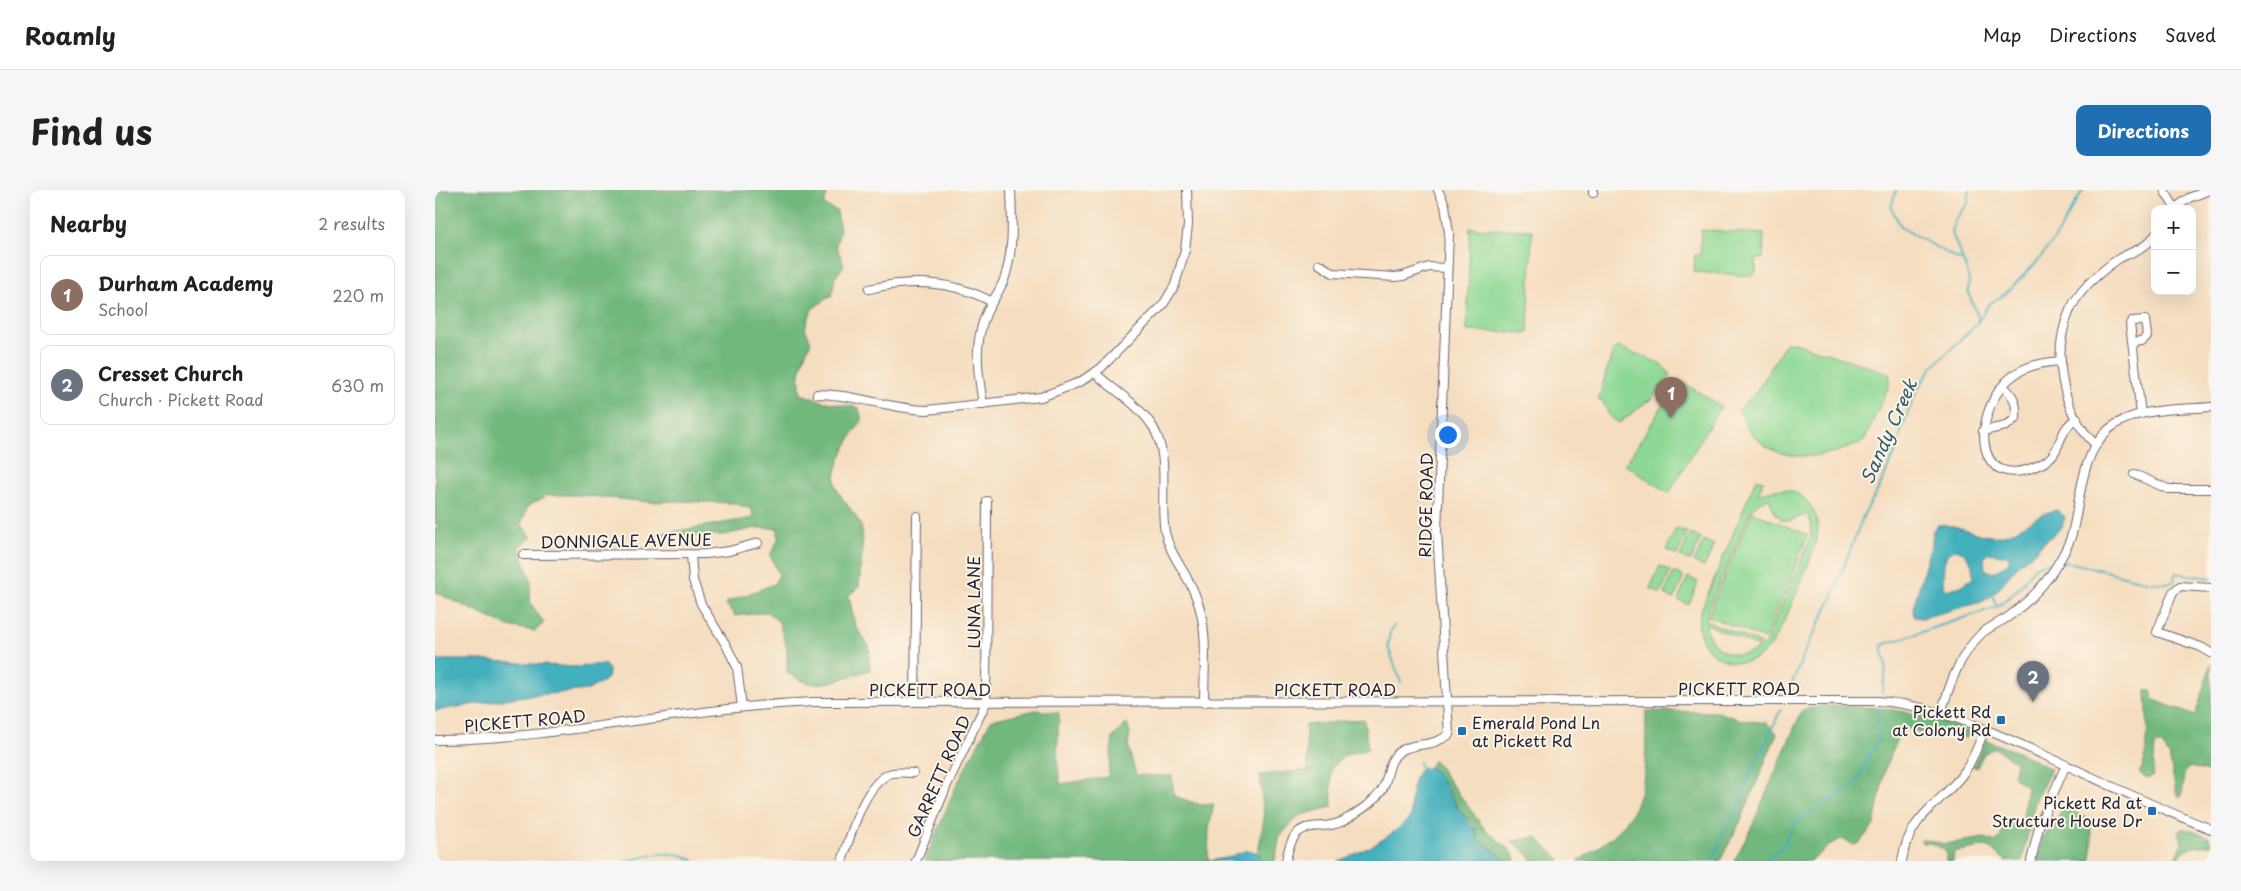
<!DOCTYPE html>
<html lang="en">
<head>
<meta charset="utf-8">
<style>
	body { margin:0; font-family:"Playpen Sans",sans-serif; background:#f6f6f6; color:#202124 }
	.controls { position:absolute; right:15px; top:15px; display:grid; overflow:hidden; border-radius:10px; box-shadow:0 5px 20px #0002 }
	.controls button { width:45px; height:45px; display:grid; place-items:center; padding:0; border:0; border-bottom:1px solid #e0e0e0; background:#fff; color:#202124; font:25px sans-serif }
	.you { position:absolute; left:1012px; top:244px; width:18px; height:18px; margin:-12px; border:4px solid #fff; border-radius:50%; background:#1a73e8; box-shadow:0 0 0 8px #1a73e833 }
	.badge { display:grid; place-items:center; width:32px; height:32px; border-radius:50%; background:#1f6fb2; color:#fff; font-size:16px; font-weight:700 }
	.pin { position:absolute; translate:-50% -41px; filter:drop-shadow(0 1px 2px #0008) }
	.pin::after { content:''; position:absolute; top:26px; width:18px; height:15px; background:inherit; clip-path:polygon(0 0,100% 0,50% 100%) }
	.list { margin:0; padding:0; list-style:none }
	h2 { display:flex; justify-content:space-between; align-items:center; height:65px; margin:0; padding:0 20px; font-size:21px }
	h2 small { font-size:16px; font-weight:400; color:#757577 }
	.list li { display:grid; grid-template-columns:32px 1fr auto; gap:15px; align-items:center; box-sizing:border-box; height:80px; margin:0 10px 10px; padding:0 10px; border:1px solid #e0e0e0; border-radius:10px }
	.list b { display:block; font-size:19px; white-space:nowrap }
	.list p { margin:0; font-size:16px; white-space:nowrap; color:#757577 }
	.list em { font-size:16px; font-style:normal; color:#757577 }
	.map { position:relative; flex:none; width:1776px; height:671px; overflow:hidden; border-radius:10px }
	header { display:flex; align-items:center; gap:30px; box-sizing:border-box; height:70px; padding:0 25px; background:#fff; border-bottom:1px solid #e0e0e0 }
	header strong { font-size:24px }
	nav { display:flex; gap:28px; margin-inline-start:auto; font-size:18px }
	.intro { display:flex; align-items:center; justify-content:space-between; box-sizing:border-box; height:120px; padding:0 30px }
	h1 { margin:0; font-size:35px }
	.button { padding:12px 22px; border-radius:10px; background:#1f6fb2; color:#fff; font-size:18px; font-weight:700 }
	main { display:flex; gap:30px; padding:0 30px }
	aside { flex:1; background:#fff; border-radius:10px; box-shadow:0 5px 20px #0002 }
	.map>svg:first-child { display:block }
</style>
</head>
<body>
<header>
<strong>Roamly</strong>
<nav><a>Map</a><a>Directions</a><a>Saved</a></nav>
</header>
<div class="intro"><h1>Find us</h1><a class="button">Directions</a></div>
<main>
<aside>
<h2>Nearby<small>2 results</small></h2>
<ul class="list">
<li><span class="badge" style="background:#8d6e63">1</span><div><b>Durham Academy</b><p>School</p></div><em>220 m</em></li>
<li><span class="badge" style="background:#6b7280">2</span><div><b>Cresset Church</b><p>Church · Pickett Road</p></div><em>630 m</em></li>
</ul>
</aside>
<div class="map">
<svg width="1776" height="671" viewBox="0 0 1776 671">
	<rect width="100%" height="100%" fill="#fcf5e5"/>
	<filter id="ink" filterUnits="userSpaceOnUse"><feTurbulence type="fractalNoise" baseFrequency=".02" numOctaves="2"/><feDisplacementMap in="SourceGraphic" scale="10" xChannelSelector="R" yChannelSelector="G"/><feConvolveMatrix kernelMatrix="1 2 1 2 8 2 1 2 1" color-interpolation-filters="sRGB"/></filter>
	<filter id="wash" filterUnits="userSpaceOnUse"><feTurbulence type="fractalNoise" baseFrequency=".0096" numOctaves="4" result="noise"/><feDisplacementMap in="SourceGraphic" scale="20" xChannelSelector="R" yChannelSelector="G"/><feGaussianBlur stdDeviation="1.12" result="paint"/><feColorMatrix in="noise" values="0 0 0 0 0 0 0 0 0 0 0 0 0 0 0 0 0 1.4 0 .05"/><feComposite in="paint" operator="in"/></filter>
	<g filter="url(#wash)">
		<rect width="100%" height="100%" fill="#f5ddc0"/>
		<!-- green -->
		<g fill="#8cd894" stroke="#577d68" fill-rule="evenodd">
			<path d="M 1035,38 L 1097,40 L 1093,143 L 1032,141 Z"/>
			<path d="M 1266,40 L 1329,44 L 1328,69 L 1321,69 L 1321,81 L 1318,86 L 1259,82 L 1260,65 L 1265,65 Z"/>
			<path d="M 1357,152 L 1454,183 L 1455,189 L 1453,198 L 1429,251 C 1394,268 1346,277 1317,244 C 1311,237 1307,228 1303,220 L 1322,201 L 1351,153 Z"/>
			<path d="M 1184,157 L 1222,172 L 1236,184 L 1217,208 L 1184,233 L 1175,227 L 1168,212 L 1163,210 L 1178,160 Z"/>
			<path d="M 1244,190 L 1286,216 L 1234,303 L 1190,275 Z"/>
			<path d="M 1321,289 L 1328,291 L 1323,305 C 1336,299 1350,297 1363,304 C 1376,312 1383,325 1383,340 C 1384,354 1347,439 1337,454 C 1309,494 1249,463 1267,418 ZM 1334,308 L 1341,325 L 1346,327 L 1345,330 L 1355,331 L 1373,324 L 1376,334 L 1376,347 L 1331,452 C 1311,474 1273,466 1271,434 L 1323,457 L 1325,453 L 1271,431 L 1272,422 L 1315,322 L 1324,312 Z"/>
			<path d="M 1317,322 L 1373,345 L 1330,449 L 1273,426 Z"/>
			<path d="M 1241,338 L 1252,342 L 1242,365 L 1231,360 Z"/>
			<path d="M 1255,344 L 1266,348 L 1256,371 L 1245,366 Z"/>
			<path d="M 1269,350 L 1279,355 L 1269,377 L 1259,372 Z"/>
			<path d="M 1225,376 L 1236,381 L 1225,403 L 1215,398 Z"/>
			<path d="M 1239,382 L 1249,387 L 1239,409 L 1229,404 Z"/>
			<path d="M 1253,387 L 1263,392 L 1254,415 L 1243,410 Z"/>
		</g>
		<!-- forest -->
		<g fill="#71b87e" stroke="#4a6d5c">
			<path d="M 0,0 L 393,0 L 389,15 L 402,21 L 405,41 L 401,55 L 409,75 L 400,88 L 397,105 L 377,119 L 370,138 L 376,152 C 367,170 362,184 366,204 L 386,211 L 424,218 L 427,231 C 417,243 395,281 401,297 C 407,311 420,322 426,336 C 430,348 425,384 424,397 L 414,405 L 420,436 L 434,456 L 435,480 C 416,484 394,497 374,493 C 367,492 359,486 352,483 L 352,459 L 344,432 L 332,422 L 300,426 L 290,413 L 339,394 L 344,385 L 335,365 L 343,350 L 343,338 L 321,338 L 289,345 L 218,345 L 318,328 L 317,319 L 298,313 L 241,311 L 215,312 L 146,305 L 113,305 L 93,316 L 86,334 L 97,347 L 84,357 L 96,390 L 95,412 L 109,433 L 100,441 L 72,436 L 0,402 L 0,339 L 5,335 L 0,334 Z"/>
			<path d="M 1776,474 L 1776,583 L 1755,577 L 1749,583 L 1747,606 L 1744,607 L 1741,602 L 1734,565 L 1726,554 L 1720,554 L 1718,586 L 1712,588 L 1704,583 C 1717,565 1711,521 1711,499 L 1717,501 L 1717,509 L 1760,526 Z"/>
			<path d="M 1390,516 C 1440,516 1486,520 1533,541 L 1534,546 L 1530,548 L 1497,540 L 1490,544 L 1467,536 L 1450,579 L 1439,635 L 1424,653 L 1418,655 L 1410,649 L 1403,650 L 1396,654 L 1376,671 L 1299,671 L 1314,643 L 1367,520 Z"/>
			<path d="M 601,520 L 624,523 L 622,569 L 625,594 L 673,587 L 678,547 L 692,533 L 695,542 L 693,556 L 701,585 L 737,586 L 739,606 L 766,615 L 779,614 L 774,638 L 773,671 L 490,671 L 521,596 L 556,530 Z"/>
			<path d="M 1211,521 L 1283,522 L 1302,529 L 1332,533 L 1342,543 L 1306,630 L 1285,671 L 1143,671 C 1155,663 1167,655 1178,646 C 1216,613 1210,566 1211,521 Z"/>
			<path d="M 929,529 L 933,559 L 909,566 L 896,579 L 897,617 L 865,625 L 845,646 L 840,671 L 826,671 L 823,663 L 829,629 L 825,585 L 873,580 L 870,535 Z"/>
			<path d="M 1551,550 L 1587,564 L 1616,579 L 1600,612 L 1587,671 L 1571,671 L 1552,656 L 1519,662 L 1518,671 L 1511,671 L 1511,660 L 1495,653 L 1487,653 L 1486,649 L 1510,654 L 1550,648 L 1561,652 C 1568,647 1570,635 1565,627 L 1587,635 L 1592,596 L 1582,590 L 1578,585 L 1581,572 L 1560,558 L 1548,564 L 1542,578 L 1538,576 Z"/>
			<path d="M 999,570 L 1048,637 L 1078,663 L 1080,671 L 1071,671 L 1061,662 L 1044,651 L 1039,635 L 1023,618 L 1011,595 L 993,578 Z"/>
			<path d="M 1628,617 L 1652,628 C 1657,638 1659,659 1655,671 L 1603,671 L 1608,647 L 1621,633 Z"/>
			<path d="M 1748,638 L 1774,647 L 1776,655 C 1762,657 1748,655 1743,671 L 1739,671 L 1747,652 L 1744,641 Z"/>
			<path d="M 1101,647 L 1126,671 L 1097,671 L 1094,665 L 1077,651 Z"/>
		</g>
		<!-- water -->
		<g fill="#42b0bd" stroke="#32697c" fill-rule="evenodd">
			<path d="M 1622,320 L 1630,327 L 1627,337 L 1606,355 L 1597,365 L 1585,373 L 1560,403 L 1547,412 L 1487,428 L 1479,427 L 1478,418 L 1497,352 L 1498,340 L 1503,335 C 1525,333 1544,349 1565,346 C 1585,342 1600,324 1622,320 ZM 1522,359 C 1534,364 1539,376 1538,388 L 1526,396 L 1511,400 L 1508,396 L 1509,373 L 1512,364 ZM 1553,363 L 1575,366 L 1573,373 L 1558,383 L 1550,379 L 1549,369 Z"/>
			<path d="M 0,470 L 45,470 L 139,477 L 169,474 L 174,479 L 173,487 L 169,491 L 153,500 L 83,507 L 0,521 Z"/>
			<path d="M 992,578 L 998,579 C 1009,591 1014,606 1023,619 C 1033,632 1039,634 1044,651 L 1061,662 L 1071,671 L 904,671 C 929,660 958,648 976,626 C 975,612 976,590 985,579 Z"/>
			<path d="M 813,660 L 823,663 L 826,671 L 773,671 L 791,668 Z"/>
		</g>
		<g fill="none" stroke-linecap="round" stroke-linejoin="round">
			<!-- stream -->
			<g stroke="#42b0bd" stroke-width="2">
				<path d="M 1461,0 L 1456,18 L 1467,38 L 1521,68 L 1527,70"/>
				<path d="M 1535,0 L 1533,13 L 1520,30 L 1517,43 L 1532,81 L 1534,92 L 1533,102 L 1543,127 L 1542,131"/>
				<path d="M 1627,372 C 1659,374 1713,398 1739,392 L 1740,383 L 1776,388"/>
				<path d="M 1557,403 L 1562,417"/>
				<path d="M 960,435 L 955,442 L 953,457 L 966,492"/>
				<path d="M 1447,502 L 1451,477 L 1447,455 L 1562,417 L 1583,399 L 1600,377 L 1605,374 L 1620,373"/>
				<path d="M 1353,503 L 1371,459 L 1396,410 L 1429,324 L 1444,298 L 1463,256 L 1467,238 L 1481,202 L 1497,177 L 1542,134 L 1554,114 L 1569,105 L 1602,72 L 1619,50 L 1648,0"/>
				<path d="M 984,572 L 986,579"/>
				<path d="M 191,671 C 214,666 239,657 259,671"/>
				<path d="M 1278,671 L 1289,640 L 1303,620 L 1306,607 L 1314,588 L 1346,519"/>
				<path d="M 1330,671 L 1348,657 L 1359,633 L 1392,611 L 1398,610 L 1402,605 L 1420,595 L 1430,576 L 1436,559 L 1444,549 L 1442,533 L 1445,518"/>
			</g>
		</g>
	</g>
	<g filter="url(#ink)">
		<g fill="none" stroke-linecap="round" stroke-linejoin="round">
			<defs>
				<g id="minor">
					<path d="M 1158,0 L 1158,3"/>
					<path d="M 1729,0 L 1740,18"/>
					<path d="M 1739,19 L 1754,8 L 1774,0"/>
					<path d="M 884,74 L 898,83 L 960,87 L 968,86 L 994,77 L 1012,78"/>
					<path d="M 434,99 C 476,89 519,91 557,112"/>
					<path d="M 1697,152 L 1707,151 L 1712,146 L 1710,130 L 1697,131 L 1695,134 L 1706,224"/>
					<path d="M 1626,171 C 1611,172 1591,176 1579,185 C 1536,216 1535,309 1606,274 C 1629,263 1620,242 1642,228"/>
					<path d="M 660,183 C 679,201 703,213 718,237 C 736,267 724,309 730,342 C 735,366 753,384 761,407 C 774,439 769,478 769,513"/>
					<path d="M 382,204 C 420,204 455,219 492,220 L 606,207 L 645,192 L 666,178 L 728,115 L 740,95 L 750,60 L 753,35 L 752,0"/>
					<path d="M 548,214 C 543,183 538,155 551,124 C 556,112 566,100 570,87 C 579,59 577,29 576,0"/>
					<path d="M 1548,241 L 1571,236 L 1581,228 C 1582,214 1579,205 1568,196"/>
					<path d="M 1661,255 C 1626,222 1616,163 1635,120 C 1642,105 1652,94 1664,84 C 1671,78 1678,72 1685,68 C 1698,61 1712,58 1720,45"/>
					<path d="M 1699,284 L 1733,299 L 1776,299"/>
					<path d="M 88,365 L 271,364 L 294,361 L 323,353"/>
					<path d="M 256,365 L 258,390 L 266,414 L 291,455 L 302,477 L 307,517"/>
					<path d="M 1776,398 L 1745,396 L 1738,402 L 1722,442 L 1766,457 L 1776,463"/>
					<path d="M 480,512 L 482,326"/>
					<path d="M 1506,523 C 1515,494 1524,465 1547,443 C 1555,437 1565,432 1573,427 C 1592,413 1610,395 1622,375 C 1628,365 1634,355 1637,344 C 1646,310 1645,265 1674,239 C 1701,217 1743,220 1776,217"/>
					<path d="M 0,550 C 128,549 252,517 379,512 L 1442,511 C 1501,515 1556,541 1609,565 C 1664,590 1719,617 1776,639"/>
					<path d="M 407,671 C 416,645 428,596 454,584 C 460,581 471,583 478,583"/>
					<path d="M 481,671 L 512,595 L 551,513 L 552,311"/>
					<path d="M 851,671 C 860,618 886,648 915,627 C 927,619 939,612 947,600 C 954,588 952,571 964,562 C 973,555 986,555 997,553 C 1003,551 1009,548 1014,545 L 1002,340 L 1014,43 L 1010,15 L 1003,0"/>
					<path d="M 1467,671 C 1474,624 1506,615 1530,581 C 1539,568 1544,553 1550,539"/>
					<path d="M 1596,671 L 1605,633 L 1631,575"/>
				</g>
			</defs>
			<!-- minor casing -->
			<use href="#minor" stroke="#6c636a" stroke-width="10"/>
			<!-- minor -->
			<use href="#minor" stroke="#fff" stroke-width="8"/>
		</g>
	</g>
	<!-- markers -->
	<g fill="#1f6fb2" stroke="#fcf5e5" stroke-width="2">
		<rect x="1561" y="525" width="10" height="10" rx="2.5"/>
		<rect x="1022" y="536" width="10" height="10" rx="2.5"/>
		<rect x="1712" y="616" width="10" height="10" rx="2.5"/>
	</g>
	<g text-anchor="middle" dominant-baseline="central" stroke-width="4" stroke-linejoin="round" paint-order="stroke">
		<!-- street labels -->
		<g font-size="16" fill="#22223b" stroke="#fcf5e5">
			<text transform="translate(990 315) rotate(-89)">RIDGE ROAD</text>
			<text transform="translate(191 350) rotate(-1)">DONNIGALE AVENUE</text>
			<text transform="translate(538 412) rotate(-90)">LUNA LANE</text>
			<text x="1304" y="498">PICKETT ROAD</text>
			<text x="495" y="499">PICKETT ROAD</text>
			<text x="900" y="499">PICKETT ROAD</text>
			<text transform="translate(90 530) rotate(-5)">PICKETT ROAD</text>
			<text transform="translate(503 586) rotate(-66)">GARRETT ROAD</text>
		</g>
		<!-- poi labels -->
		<g font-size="16" fill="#22223b" stroke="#fcf5e5" text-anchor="end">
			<text x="1556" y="521">Pickett Rd<tspan x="1556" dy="18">at Colony Rd</tspan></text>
			<text x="1037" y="532" text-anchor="start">Emerald Pond Ln<tspan x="1037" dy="18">at Pickett Rd</tspan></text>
			<text x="1707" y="612">Pickett Rd at<tspan x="1707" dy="18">Structure House Dr</tspan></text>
		</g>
		<!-- water labels -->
		<g font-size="18" font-style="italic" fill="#2f5b6f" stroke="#fcf5e5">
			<text transform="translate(1453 241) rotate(-66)">Sandy Creek</text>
		</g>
	</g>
</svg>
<div class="controls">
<button>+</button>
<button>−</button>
</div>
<div class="you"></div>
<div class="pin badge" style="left:1236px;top:228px;background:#8d6e63">1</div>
<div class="pin badge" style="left:1598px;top:512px;background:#6b7280">2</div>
</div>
</main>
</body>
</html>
